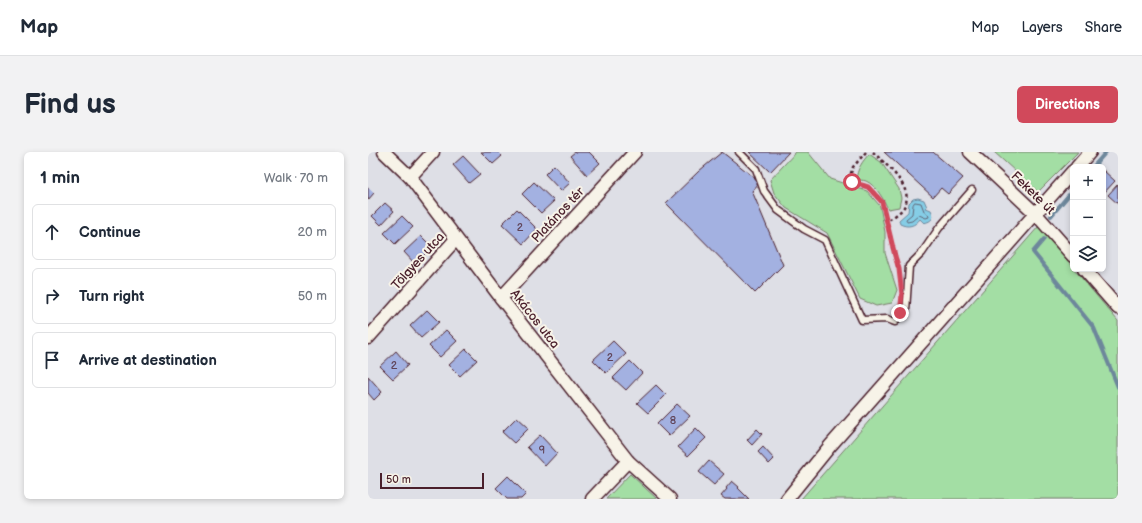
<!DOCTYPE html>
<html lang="en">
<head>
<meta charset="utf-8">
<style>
	body { margin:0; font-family:"Balsamiq Sans",sans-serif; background:#f2f2f3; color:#1f2937 }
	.controls { position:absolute; right:12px; top:12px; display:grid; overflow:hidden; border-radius:6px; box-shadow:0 2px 6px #0003 }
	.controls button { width:36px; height:36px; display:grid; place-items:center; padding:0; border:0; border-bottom:1px solid #e0e1e3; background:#fff; color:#1f2937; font:20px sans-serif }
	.scale { position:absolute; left:12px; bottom:10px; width:104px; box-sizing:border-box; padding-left:4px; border:2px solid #4a1f2b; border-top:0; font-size:11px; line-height:14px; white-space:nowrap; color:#4a1f2b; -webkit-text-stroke:3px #f7f3e8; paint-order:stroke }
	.stop { position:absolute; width:12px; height:12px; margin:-9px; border:3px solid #d1495b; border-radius:50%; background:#fff }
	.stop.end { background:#d1495b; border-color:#fff; box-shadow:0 1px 4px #0008 }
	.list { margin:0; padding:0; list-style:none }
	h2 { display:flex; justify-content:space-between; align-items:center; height:52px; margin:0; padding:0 16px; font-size:17px }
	h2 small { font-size:13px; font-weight:400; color:#747a83 }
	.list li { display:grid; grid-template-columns:26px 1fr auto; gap:12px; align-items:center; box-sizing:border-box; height:56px; margin:0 8px 8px; padding:0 8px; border:1px solid #e0e1e3; border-radius:6px }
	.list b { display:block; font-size:15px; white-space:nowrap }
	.list em { font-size:13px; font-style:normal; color:#747a83 }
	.icon { flex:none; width:22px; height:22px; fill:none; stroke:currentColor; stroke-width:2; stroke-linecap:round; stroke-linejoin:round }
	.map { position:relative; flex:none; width:750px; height:347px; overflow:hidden; border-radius:6px }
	header { display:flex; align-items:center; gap:24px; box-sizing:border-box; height:56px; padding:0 20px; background:#fff; border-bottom:1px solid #e0e1e3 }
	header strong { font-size:19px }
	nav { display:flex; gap:22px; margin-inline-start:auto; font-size:14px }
	.intro { display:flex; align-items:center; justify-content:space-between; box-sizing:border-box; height:96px; padding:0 24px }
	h1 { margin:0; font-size:28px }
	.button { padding:10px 18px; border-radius:6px; background:#d1495b; color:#fff; font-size:14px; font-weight:700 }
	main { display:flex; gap:24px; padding:0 24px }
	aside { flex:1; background:#fff; border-radius:6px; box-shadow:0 2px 6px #0003 }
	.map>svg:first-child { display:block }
</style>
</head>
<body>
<header>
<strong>Map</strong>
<nav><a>Map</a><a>Layers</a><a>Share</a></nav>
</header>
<div class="intro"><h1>Find us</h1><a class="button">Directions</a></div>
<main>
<aside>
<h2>1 min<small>Walk · 70 m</small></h2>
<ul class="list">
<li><svg class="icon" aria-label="ahead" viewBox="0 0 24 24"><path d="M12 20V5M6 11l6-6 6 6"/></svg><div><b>Continue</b></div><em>20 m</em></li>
<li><svg class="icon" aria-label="right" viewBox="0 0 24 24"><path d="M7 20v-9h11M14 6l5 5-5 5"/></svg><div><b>Turn right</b></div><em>50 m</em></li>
<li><svg class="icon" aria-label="arrive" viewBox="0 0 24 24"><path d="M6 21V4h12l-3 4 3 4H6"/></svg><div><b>Arrive at destination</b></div></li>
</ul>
</aside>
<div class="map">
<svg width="750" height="347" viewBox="0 0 750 347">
	<rect width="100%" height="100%" fill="#dedfe6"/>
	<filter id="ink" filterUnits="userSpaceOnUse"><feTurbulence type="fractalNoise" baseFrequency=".025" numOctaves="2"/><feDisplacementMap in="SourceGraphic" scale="8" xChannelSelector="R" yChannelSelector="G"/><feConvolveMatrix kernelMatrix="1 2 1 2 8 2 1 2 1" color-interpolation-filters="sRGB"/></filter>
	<g filter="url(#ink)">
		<!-- green -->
		<g fill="#a3dea4" stroke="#767e68">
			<path d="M 428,0 L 440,0 L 462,27 L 499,39 L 512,54 L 517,80 L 517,101 L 529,138 L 524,151 L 508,154 L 492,147 L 459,81 L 418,56 L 406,41 L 402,28 Z"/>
			<path d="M 626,0 L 710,0 L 670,40 Z"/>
			<path d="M 501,2 L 513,10 L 531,37 L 533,46 L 531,55 L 520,57 C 515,47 509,34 498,29 C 495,28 491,28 488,28 C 489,17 494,10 501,2 Z"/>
			<path d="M 671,74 L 705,115 L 705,117 L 706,117 L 750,169 L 750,347 L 433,347 Z"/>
			<path d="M 262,322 L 289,347 L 238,347 Z"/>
		</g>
		<!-- water -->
		<path fill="#85cde6" stroke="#6d879b" d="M 550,46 L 556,48 L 559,55 L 558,56 L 563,58 C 567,66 564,69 556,71 L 552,67 C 547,74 540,76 532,72 L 531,68 L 540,60 L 541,51 L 545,47 Z"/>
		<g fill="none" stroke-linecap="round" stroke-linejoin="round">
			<!-- shore -->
			<path stroke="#626576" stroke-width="1" d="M 547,50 L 553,51 L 556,59 L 560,62 L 561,65 L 558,66 L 551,63 L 544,69 L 539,70 L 538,67 L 544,62 L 545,53 Z"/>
			<!-- stream -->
			<g stroke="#6d879b" stroke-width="4">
				<path d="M 725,15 L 738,0"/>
				<path d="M 683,64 L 705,38"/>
				<path d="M 676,87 L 665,100 L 726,176 L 750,235"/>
			</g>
		</g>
		<!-- building -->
		<g fill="#a3b1e1" stroke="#4a1f2b">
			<path d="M 113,0 L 130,0 L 134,4 L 125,12 Z"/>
			<path d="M 207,0 L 221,0 L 232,11 L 219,23 L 202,4 Z"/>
			<path d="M 354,0 L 392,30 L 384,39 L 415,113 L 387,141 L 298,51 L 331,19 Z"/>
			<path d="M 381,0 L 421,0 L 402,20 Z"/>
			<path d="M 516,0 L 565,0 L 595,26 L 580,42 L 573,36 L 565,45 Z"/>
			<path d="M 95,4 L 112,22 L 101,31 L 85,13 Z"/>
			<path d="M 186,13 L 202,31 L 193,39 L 177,22 Z"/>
			<path d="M 735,18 L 747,29 L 735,42 Z"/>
			<path d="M 166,30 L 186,49 L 173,61 L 154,42 Z"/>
			<path d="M 750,32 L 750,52 L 740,43 Z"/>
			<path d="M 0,35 L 6,41 L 0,48 Z"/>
			<path d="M 17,51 L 26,59 L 13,73 L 4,64 Z"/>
			<path d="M 149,57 L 169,77 L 155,92 L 134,72 Z"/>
			<path d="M 34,64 L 45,75 L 27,92 L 16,81 Z"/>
			<path d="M 53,84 L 64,95 L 47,112 L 36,100 Z"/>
			<path d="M 59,158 L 71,170 L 53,186 L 42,174 Z"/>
			<path d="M 78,178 L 89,189 L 72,205 L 61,194 Z"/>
			<path d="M 245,189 L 258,202 L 238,221 L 225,208 Z"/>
			<path d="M 98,197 L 109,208 L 92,224 L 81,213 Z"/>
			<path d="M 28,199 L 40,213 L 25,227 L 12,214 Z"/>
			<path d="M 262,209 L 274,221 L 258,238 L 245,226 Z"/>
			<path d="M 0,224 L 14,240 L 6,248 L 0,241 Z"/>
			<path d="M 288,233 L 298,243 L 280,261 L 269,251 Z"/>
			<path d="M 309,252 L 322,264 L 301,284 L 289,272 Z"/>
			<path d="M 149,265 L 161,276 L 146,291 L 134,280 Z"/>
			<path d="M 328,276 L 338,286 L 320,304 L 310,295 Z"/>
			<path d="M 389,277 L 394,282 L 384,293 L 379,288 Z"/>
			<path d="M 172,283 L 189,301 L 177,314 L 159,295 Z"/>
			<path d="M 395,295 L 406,307 L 401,312 L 390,300 Z"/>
			<path d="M 341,309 L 356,322 L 346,333 L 331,320 Z"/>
			<path d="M 140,324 L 158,342 L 153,347 L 139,347 L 128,336 Z"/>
			<path d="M 364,329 L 371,335 L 370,336 L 381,347 L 357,347 L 353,344 L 359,337 L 358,336 Z"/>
		</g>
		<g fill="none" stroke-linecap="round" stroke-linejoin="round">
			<defs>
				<path id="lane" d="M 371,0 L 388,17 L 396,39 L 410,58 L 436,77 L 457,88 L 494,168 L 519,167 L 527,170 L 532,161 L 538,159 L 541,114 L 554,101 L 571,76 L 604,38"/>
				<g id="street">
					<path d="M 16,0 L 42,25 L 133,146 L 260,309 L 302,347"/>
					<path d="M 602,0 L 668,62 L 705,104"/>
					<path d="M 709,15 L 722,0"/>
					<path d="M 42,25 L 65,0"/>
					<path d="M 716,117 L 750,156"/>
					<path d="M 133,146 L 267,0"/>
					<path d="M 0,186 L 88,87"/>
					<path d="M 224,347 L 260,309"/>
					<path d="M 419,347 L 462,294 L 705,19"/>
				</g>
			</defs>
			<!-- lane casing -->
			<use href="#lane" stroke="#4a1f2b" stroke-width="9"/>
			<!-- street casing -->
			<use href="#street" stroke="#4a1f2b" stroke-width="15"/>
			<!-- path -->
			<g stroke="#4a1f2b" stroke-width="2.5" stroke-dasharray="3 3" stroke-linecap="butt">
				<path d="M 498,0 L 485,15 L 481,27 L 484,30 L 500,35 L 514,50 L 523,89 L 530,115"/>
				<path d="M 505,0 C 516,11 546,35 537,53 C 534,60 525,65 519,69"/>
			</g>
			<!-- lane -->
			<use href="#lane" stroke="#f7f3e8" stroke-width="6"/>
			<!-- street -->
			<use href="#street" stroke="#f7f3e8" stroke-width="12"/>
		</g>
	</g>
	<g fill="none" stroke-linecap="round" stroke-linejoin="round" filter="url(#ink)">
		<!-- route -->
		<path stroke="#d1495b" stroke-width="5" d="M 484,30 L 500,35 L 514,50 L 527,104 L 531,117 L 534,143 L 532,161"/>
	</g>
	<g text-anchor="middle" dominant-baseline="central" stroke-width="4" stroke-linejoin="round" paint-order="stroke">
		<!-- number labels -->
		<g font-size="11" fill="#604458">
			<text x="152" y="75">2</text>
			<text x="242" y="205">2</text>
			<text x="26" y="213">2</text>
			<text x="305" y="268">8</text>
			<text x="174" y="298">9</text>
		</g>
		<!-- street labels -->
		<g font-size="13" fill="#4a1f2b" stroke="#f7f3e8">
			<text transform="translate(665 41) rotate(44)">Fekete út</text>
			<text transform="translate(190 63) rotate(-47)">Platános tér</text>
			<text transform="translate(50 109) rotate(-48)">Tölgyes utca</text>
			<text transform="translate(167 167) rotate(52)">Akácos utca</text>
		</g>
	</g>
</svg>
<div class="controls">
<button>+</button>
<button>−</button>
<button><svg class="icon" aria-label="layers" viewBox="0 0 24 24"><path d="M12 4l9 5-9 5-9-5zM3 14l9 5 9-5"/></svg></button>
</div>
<div class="scale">50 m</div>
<div class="stop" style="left:484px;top:30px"></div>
<div class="stop end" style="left:532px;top:161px"></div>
</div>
</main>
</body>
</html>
